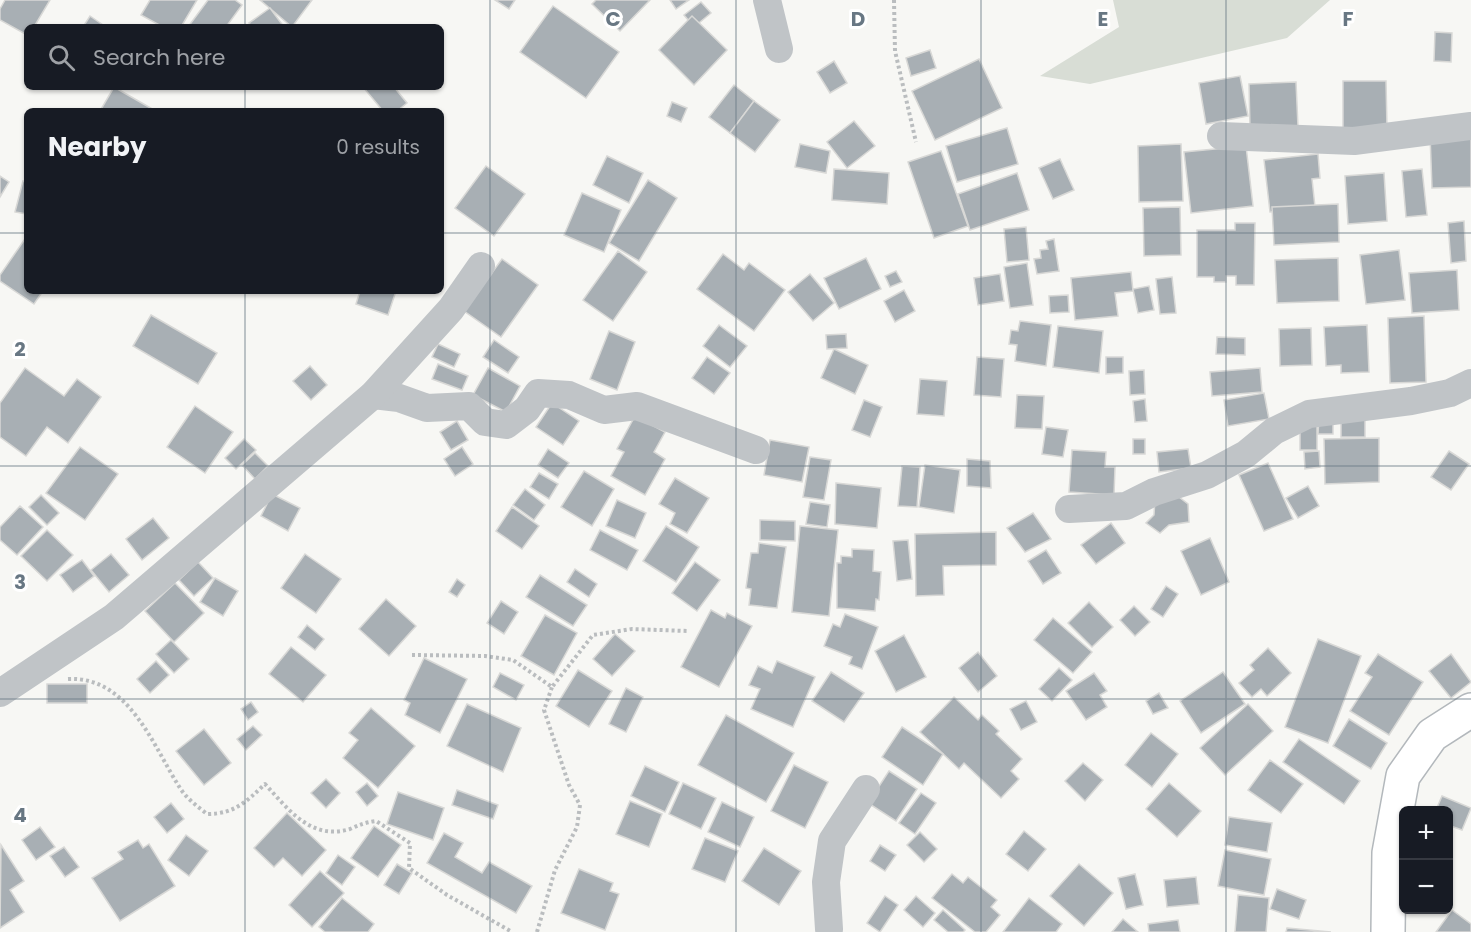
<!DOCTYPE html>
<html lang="en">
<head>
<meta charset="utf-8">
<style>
	body { margin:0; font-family:Poppins,sans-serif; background:#242831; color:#f1f3f6 }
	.controls { position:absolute; right:18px; bottom:18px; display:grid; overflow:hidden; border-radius:9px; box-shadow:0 2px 4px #0004 }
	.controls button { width:54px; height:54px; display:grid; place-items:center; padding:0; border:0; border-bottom:2px solid #363941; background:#171b24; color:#f1f3f6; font:30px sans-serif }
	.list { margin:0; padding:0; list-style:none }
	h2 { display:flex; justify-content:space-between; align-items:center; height:78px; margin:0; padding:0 24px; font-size:26px }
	h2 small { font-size:20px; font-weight:400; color:#9ea1a6 }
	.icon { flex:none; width:33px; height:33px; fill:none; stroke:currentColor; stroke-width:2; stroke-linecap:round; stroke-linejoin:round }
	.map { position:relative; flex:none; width:1471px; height:932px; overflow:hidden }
	.search { position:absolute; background:#171b24; box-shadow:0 2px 4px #0004; left:24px; top:24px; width:420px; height:66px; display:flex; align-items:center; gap:15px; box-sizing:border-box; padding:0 21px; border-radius:9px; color:#9ea1a6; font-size:22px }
	.panel { position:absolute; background:#171b24; box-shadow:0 2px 4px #0004; left:24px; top:108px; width:420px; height:186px; border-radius:9px }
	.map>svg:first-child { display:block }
</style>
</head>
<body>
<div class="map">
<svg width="1471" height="932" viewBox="0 0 1471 932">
	<rect width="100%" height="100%" fill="#f7f7f4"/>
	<!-- green -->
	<path fill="#d8ddd5" d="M 1113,0 L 1330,0 L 1287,38 L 1090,84 L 1040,76 L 1119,27 Z"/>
	<!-- building -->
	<g fill="#a8afb4" stroke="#d8d8d6" stroke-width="1.5">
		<path d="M 5,0 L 50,0 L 34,27 L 27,27 L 27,35 L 0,20 L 0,9 Z"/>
		<path d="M 150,0 L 197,0 L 181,27 L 163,27 L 141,15 Z"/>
		<path d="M 208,0 L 235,0 L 242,5 L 226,27 L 188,27 Z"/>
		<path d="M 260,0 L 312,0 L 292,27 Z"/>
		<path d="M 495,0 L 515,0 L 509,9 Z"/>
		<path d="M 596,0 L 650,0 L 620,31 L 592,4 Z"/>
		<path d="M 670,0 L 689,0 L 676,9 Z"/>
		<path d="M 701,2 L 711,13 L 694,27 L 684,15 Z"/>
		<path d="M 553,6 L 619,52 L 586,98 L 520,52 Z"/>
		<path d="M 270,8 L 284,27 L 252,27 L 249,23 Z"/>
		<path d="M 90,16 L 106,27 L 83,27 Z"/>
		<path d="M 692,16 L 727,50 L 694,85 L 659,50 Z"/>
		<path d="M 1435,32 L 1452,33 L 1451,62 L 1434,61 Z"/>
		<path d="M 930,50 L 936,68 L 911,76 L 906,58 Z"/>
		<path d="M 979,59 L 1002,108 L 935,140 L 912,91 Z"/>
		<path d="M 834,61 L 847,83 L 830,93 L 817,72 Z"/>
		<path d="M 1240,76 L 1248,116 L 1206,124 L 1199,83 Z"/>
		<path d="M 1343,81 L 1386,81 L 1387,128 L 1343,129 Z"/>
		<path d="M 1296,82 L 1298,127 L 1250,129 L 1249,84 Z"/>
		<path d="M 734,85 L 754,101 L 730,133 L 709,117 Z"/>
		<path d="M 114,87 L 154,110 L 154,111 L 100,111 Z"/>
		<path d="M 363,87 L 394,87 L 407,103 L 397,111 L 383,111 Z"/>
		<path d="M 754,101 L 780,120 L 755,152 L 730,133 Z"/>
		<path d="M 672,102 L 687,108 L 681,122 L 667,116 Z"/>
		<path d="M 854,121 L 875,146 L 847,168 L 827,142 Z"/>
		<path d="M 1007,128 L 1018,164 L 957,182 L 946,146 Z"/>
		<path d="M 1471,133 L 1471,187 L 1432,188 L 1430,135 Z"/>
		<path d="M 800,144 L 830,151 L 826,173 L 795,167 Z"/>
		<path d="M 1181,144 L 1183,201 L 1139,202 L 1138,146 Z"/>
		<path d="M 1246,146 L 1253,206 L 1191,213 L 1184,152 Z"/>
		<path d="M 941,151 L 968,226 L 934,238 L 908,162 Z"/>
		<path d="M 1318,154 L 1320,178 L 1312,179 L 1315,207 L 1270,212 L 1264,160 Z"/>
		<path d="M 607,156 L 643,173 L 629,203 L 593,185 Z"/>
		<path d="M 1060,159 L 1074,190 L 1053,199 L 1039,168 Z"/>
		<path d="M 486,166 L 525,194 L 494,236 L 455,208 Z"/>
		<path d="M 834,169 L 889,173 L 887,204 L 832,200 Z"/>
		<path d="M 1422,169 L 1427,215 L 1406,217 L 1402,171 Z"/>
		<path d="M 1017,173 L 1029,210 L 970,230 L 958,194 Z"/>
		<path d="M 1384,173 L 1387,221 L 1348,224 L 1345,176 Z"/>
		<path d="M 0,176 L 9,182 L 0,197 Z"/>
		<path d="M 648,180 L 677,198 L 639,261 L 609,243 Z"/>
		<path d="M 23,181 L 27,182 L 27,214 L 15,212 Z"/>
		<path d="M 582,193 L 621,210 L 604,252 L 564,235 Z"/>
		<path d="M 1338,204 L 1339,242 L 1274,245 L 1272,207 Z"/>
		<path d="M 1180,207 L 1181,255 L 1144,256 L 1143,208 Z"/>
		<path d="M 1464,221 L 1466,261 L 1451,263 L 1448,223 Z"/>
		<path d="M 1235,223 L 1255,223 L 1254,285 L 1236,285 L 1236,276 L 1226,276 L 1226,282 L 1214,282 L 1214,277 L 1197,277 L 1197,230 L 1235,230 Z"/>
		<path d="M 1026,227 L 1029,260 L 1007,262 L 1004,229 Z"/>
		<path d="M 27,236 L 27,291 L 43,291 L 34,304 L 0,281 L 0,275 Z"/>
		<path d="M 1054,239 L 1059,271 L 1037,274 L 1034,259 L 1041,258 L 1040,250 L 1048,249 L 1046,241 Z"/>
		<path d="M 1399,250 L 1405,300 L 1366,304 L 1360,255 Z"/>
		<path d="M 618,251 L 647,272 L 613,321 L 583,300 Z"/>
		<path d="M 723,254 L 744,270 L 749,263 L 785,290 L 754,331 L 697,289 Z"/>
		<path d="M 866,258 L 881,289 L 839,309 L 824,278 Z"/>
		<path d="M 1338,258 L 1339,301 L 1277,303 L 1275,260 Z"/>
		<path d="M 502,259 L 538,285 L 501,337 L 464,311 Z"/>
		<path d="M 1027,263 L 1033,305 L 1010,308 L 1004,267 Z"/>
		<path d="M 1457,270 L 1459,310 L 1412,313 L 1409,273 Z"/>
		<path d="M 896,271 L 902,282 L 890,287 L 885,276 Z"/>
		<path d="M 1131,272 L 1133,291 L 1115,293 L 1118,316 L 1075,320 L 1071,278 Z"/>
		<path d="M 810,274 L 834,303 L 813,321 L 788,292 Z"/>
		<path d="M 1000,274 L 1004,301 L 978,305 L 974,278 Z"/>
		<path d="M 1172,277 L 1176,313 L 1160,314 L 1156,279 Z"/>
		<path d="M 1149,286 L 1154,310 L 1138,313 L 1133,289 Z"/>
		<path d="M 904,290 L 915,311 L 895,322 L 884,301 Z"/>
		<path d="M 360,291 L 396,291 L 388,315 L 356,304 Z"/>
		<path d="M 1068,295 L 1069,312 L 1050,313 L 1049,296 Z"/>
		<path d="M 151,315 L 217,353 L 198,384 L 133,346 Z"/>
		<path d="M 1424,316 L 1426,382 L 1390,383 L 1388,318 Z"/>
		<path d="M 1020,321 L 1051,325 L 1046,366 L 1015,361 L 1017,345 L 1009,344 L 1011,330 L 1018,331 Z"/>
		<path d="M 719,325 L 747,346 L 730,367 L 703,346 Z"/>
		<path d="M 1367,325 L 1369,372 L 1341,373 L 1341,365 L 1326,366 L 1324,327 Z"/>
		<path d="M 1058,326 L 1103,331 L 1099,373 L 1053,367 Z"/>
		<path d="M 1311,328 L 1312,365 L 1280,366 L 1279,329 Z"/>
		<path d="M 609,331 L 635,342 L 617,390 L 590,379 Z"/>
		<path d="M 846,334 L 847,348 L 827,349 L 826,335 Z"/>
		<path d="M 1217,337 L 1245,338 L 1245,355 L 1216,354 Z"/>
		<path d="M 494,340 L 519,357 L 508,373 L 483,357 Z"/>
		<path d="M 438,344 L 460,354 L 454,367 L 432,357 Z"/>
		<path d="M 834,349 L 868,365 L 855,394 L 821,378 Z"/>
		<path d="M 707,357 L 730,373 L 714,394 L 692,378 Z"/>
		<path d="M 977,357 L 1004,359 L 1001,397 L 974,395 Z"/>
		<path d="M 1106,357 L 1123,357 L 1123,373 L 1106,374 Z"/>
		<path d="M 438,364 L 468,376 L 462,390 L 432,379 Z"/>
		<path d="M 310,366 L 327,385 L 311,400 L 293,381 Z"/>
		<path d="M 25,368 L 64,396 L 77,379 L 101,397 L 68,443 L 47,427 L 26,456 L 0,437 L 0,403 Z"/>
		<path d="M 488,368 L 520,386 L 506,412 L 473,395 Z"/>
		<path d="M 1260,368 L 1262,392 L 1212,396 L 1210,372 Z"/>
		<path d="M 1144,370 L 1145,394 L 1130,395 L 1129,371 Z"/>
		<path d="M 920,379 L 947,381 L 944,416 L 917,414 Z"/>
		<path d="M 1264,393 L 1269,419 L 1228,426 L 1224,400 Z"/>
		<path d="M 1017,395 L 1044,396 L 1042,429 L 1015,428 Z"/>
		<path d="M 1145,399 L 1147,421 L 1135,422 L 1133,401 Z"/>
		<path d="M 864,400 L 882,407 L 870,437 L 852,430 Z"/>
		<path d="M 552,403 L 579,421 L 563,445 L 536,427 Z"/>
		<path d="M 195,406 L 233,432 L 205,473 L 167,447 Z"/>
		<path d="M 635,416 L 665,432 L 654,452 L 665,459 L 645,495 L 611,476 L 624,452 L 617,449 Z"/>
		<path d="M 1319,417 L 1333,417 L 1333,434 L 1318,434 Z"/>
		<path d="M 1365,420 L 1365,437 L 1341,437 L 1341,421 Z"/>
		<path d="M 457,421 L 468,440 L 451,450 L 440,432 Z"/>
		<rect x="1300" y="424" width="17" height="26"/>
		<path d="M 1046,427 L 1068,430 L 1063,457 L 1042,454 Z"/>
		<path d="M 1379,438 L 1379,482 L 1325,484 L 1324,439 Z"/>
		<path d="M 244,439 L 256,450 L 236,469 L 225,458 Z"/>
		<rect x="1133" y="439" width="12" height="15"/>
		<path d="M 770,440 L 809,447 L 802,482 L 764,475 Z"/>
		<path d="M 80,447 L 118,474 L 85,520 L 46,493 Z"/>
		<path d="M 462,447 L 473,464 L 455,476 L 444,459 Z"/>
		<path d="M 548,449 L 569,463 L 558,478 L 538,465 Z"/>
		<path d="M 1188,449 L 1191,468 L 1159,472 L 1157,452 Z"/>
		<path d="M 1072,450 L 1106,452 L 1105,467 L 1115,467 L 1114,495 L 1069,492 Z"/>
		<path d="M 1319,451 L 1320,467 L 1305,469 L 1304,452 Z"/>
		<path d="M 1449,451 L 1469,464 L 1451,490 L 1431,477 Z"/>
		<path d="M 255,453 L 268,466 L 255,479 L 242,465 Z"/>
		<path d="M 810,457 L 831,460 L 824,500 L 803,497 Z"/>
		<path d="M 967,459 L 990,461 L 991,488 L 967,486 Z"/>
		<path d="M 1268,463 L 1293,519 L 1264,531 L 1239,475 Z"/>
		<path d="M 925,465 L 960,470 L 954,513 L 919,507 Z"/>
		<path d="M 902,466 L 920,467 L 917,507 L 898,506 Z"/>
		<path d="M 584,471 L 614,489 L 592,526 L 561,507 Z"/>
		<path d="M 539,473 L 558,484 L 549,499 L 530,487 Z"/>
		<path d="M 675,478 L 709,498 L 687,533 L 670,524 L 675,513 L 659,504 Z"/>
		<path d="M 836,483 L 881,488 L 877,528 L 835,524 Z"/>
		<path d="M 1308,486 L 1319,506 L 1298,518 L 1286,498 Z"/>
		<path d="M 525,489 L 545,505 L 534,520 L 513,505 Z"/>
		<path d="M 272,494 L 300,508 L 288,531 L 261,516 Z"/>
		<path d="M 1175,494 L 1188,504 L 1189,522 L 1169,525 L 1160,533 L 1146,523 L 1154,515 L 1155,498 Z"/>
		<path d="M 41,495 L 59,513 L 47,525 L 29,507 Z"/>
		<path d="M 617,500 L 646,513 L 635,538 L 606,526 Z"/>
		<path d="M 810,502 L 830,505 L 827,527 L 806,524 Z"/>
		<path d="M 20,506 L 43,527 L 17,555 L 0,540 L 0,527 Z"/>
		<path d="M 512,507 L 539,526 L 522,549 L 496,531 Z"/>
		<path d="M 1033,513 L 1051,539 L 1025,552 L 1007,528 Z"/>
		<path d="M 153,518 L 169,538 L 142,560 L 126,539 Z"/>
		<path d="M 760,520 L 795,521 L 795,541 L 760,540 Z"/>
		<path d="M 1111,523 L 1125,543 L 1096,564 L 1081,545 Z"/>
		<path d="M 666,526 L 699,547 L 676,582 L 643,561 Z"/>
		<path d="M 800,526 L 838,530 L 829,616 L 792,612 Z"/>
		<path d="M 47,530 L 73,555 L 47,581 L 21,556 Z"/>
		<path d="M 600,530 L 638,550 L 627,570 L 590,550 Z"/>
		<path d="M 996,532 L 996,565 L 943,566 L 944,595 L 916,596 L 915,534 Z"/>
		<path d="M 1210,538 L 1229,582 L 1201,595 L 1181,551 Z"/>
		<path d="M 908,540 L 912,579 L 897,581 L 893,541 Z"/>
		<path d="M 759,543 L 786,547 L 777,608 L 749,605 L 751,589 L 746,588 L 751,553 L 758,553 Z"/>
		<path d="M 852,549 L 874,550 L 873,571 L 881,572 L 879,600 L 876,599 L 875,611 L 837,608 L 837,563 L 841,563 L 841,556 L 852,557 Z"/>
		<path d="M 1046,550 L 1061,573 L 1043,584 L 1028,561 Z"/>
		<path d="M 111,554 L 129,575 L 109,592 L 91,570 Z"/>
		<path d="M 305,554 L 341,579 L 316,613 L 281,588 Z"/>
		<path d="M 82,560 L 94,576 L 73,592 L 60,575 Z"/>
		<path d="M 198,562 L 213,578 L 194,596 L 179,580 Z"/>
		<path d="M 695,562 L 720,580 L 697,611 L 672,593 Z"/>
		<path d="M 575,569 L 597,584 L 589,597 L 567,582 Z"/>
		<path d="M 540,575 L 587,605 L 573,626 L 526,597 Z"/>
		<path d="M 215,578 L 238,591 L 223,616 L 200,602 Z"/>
		<path d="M 457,579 L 465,585 L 457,597 L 449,592 Z"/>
		<path d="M 175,583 L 204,613 L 174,642 L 145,611 Z"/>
		<path d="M 1166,586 L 1178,594 L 1163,617 L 1151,609 Z"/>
		<path d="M 386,599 L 416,626 L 389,656 L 359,629 Z"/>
		<path d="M 501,601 L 518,612 L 504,634 L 487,623 Z"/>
		<path d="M 1089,602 L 1113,627 L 1092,647 L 1068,623 Z"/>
		<path d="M 1134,606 L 1150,622 L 1135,636 L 1120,620 Z"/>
		<path d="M 711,610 L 725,618 L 727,613 L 752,626 L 719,687 L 681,667 Z"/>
		<path d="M 845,614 L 878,627 L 862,669 L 849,664 L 852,657 L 824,646 L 833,624 L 840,627 Z"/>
		<path d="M 545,615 L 577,633 L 554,675 L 521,656 Z"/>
		<path d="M 1053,618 L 1092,652 L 1073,673 L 1034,640 Z"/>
		<path d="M 307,625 L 324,639 L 315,650 L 298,637 Z"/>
		<path d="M 615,634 L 635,651 L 612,676 L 593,659 Z"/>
		<path d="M 904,635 L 926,677 L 896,692 L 875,651 Z"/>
		<path d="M 1318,639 L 1361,656 L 1328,743 L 1285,727 Z"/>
		<path d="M 171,640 L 189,659 L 174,673 L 156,654 Z"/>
		<path d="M 291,647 L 326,675 L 303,702 L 269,674 Z"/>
		<path d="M 1268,648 L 1291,673 L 1267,696 L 1261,689 L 1252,697 L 1239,683 L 1254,670 L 1250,665 Z"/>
		<path d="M 978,652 L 997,676 L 978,692 L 959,668 Z"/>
		<path d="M 1378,654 L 1423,682 L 1389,735 L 1350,711 L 1372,677 L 1365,673 Z"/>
		<path d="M 1451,654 L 1471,682 L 1451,698 L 1429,671 Z"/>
		<path d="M 424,658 L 467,679 L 440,733 L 405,715 L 410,703 L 404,700 Z"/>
		<path d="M 156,661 L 169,675 L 150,693 L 137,679 Z"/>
		<path d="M 777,661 L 815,677 L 793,727 L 751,709 L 760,689 L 749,685 L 758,666 L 772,673 Z"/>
		<path d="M 1059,668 L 1072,680 L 1052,701 L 1039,689 Z"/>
		<path d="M 578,670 L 612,691 L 589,727 L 556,706 Z"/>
		<path d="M 831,672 L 864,693 L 844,722 L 812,701 Z"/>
		<path d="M 1223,672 L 1245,704 L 1201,733 L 1180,701 Z"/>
		<path d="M 500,673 L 524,685 L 516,700 L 493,687 Z"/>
		<path d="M 1094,673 L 1107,691 L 1100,695 L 1107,707 L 1086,720 L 1066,691 Z"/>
		<rect x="47" y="684" width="40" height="19"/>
		<path d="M 626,688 L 643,697 L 626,732 L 609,724 Z"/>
		<path d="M 1159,693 L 1168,708 L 1153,714 L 1146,701 Z"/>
		<path d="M 954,697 L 978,720 L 982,715 L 999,731 L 996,734 L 1022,759 L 1011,771 L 1019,779 L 1001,798 L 964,763 L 959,769 L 920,732 Z"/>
		<path d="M 1026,701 L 1037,722 L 1021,730 L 1010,709 Z"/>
		<path d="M 251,702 L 258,712 L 248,720 L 241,709 Z"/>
		<path d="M 467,704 L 521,728 L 503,772 L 447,746 Z"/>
		<path d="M 1248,704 L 1273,731 L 1225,775 L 1200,748 Z"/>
		<path d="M 371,708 L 415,746 L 378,788 L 343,758 L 358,740 L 349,733 Z"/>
		<path d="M 726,715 L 794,753 L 766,802 L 698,765 Z"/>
		<path d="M 1349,719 L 1387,743 L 1371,769 L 1333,746 Z"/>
		<path d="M 253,726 L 262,735 L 246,750 L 237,739 Z"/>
		<path d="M 902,727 L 943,754 L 923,785 L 882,757 Z"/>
		<path d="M 204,729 L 231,763 L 204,785 L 176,751 Z"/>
		<path d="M 1151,733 L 1178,754 L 1152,787 L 1125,765 Z"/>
		<path d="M 1299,739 L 1360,781 L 1344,804 L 1283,762 Z"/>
		<path d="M 1270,760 L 1303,784 L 1281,813 L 1248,790 Z"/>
		<path d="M 1083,763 L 1103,780 L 1085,801 L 1065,781 Z"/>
		<path d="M 794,765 L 828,782 L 805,828 L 771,811 Z"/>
		<path d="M 645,766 L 679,782 L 665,812 L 631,796 Z"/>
		<path d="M 889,771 L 917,789 L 896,821 L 868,803 Z"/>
		<path d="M 326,779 L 340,793 L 326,808 L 311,793 Z"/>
		<path d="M 367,783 L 378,796 L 367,806 L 356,792 Z"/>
		<path d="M 683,783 L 716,798 L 701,829 L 669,814 Z"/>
		<path d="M 1169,783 L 1201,811 L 1177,837 L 1146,809 Z"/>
		<path d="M 457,790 L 498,805 L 493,819 L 452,805 Z"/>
		<path d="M 398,792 L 444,808 L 433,840 L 387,824 Z"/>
		<path d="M 921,793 L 936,803 L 915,834 L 899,823 Z"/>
		<path d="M 1442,796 L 1471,808 L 1462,830 L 1448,825 L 1448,810 L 1436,810 Z"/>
		<path d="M 630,801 L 662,814 L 649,847 L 616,834 Z"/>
		<path d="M 722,802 L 754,817 L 740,847 L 708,832 Z"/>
		<path d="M 171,803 L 184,819 L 167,833 L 154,817 Z"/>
		<path d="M 287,813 L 326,850 L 302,876 L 283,858 L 274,867 L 254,848 Z"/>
		<path d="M 1229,817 L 1272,823 L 1267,852 L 1225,845 Z"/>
		<path d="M 374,826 L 401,845 L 378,877 L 351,858 Z"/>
		<path d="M 40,827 L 55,847 L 36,860 L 22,840 Z"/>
		<path d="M 1024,831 L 1046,849 L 1028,871 L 1006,854 Z"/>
		<path d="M 920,832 L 937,849 L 924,862 L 907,845 Z"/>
		<path d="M 444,833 L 463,843 L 455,857 L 482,873 L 489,862 L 532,886 L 516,913 L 427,863 Z"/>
		<path d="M 186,835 L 208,851 L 189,876 L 168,860 Z"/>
		<path d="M 705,838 L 738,851 L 725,882 L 692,869 Z"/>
		<path d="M 138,840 L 143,848 L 149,844 L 175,886 L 120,921 L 92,878 L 123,859 L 118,852 Z"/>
		<path d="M 1,845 L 24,881 L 10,890 L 24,912 L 0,928 Z"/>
		<path d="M 880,845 L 896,855 L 885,871 L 870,861 Z"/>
		<path d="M 64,847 L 79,867 L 65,877 L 50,856 Z"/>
		<path d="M 764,848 L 801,871 L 779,905 L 742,881 Z"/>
		<path d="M 1225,850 L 1271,859 L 1264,895 L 1218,886 Z"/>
		<path d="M 338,855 L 355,867 L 342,885 L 326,873 Z"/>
		<path d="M 397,864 L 412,873 L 399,894 L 384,885 Z"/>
		<path d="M 1079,864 L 1113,893 L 1084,926 L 1050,896 Z"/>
		<path d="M 579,869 L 613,883 L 610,891 L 619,894 L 605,930 L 561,913 Z"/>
		<path d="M 320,871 L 344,893 L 312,927 L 289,905 Z"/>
		<path d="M 952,874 L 963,883 L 968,877 L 997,900 L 991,907 L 1000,915 L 986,932 L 975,932 L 932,898 Z"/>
		<path d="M 1135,874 L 1143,905 L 1126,909 L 1118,878 Z"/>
		<path d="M 1196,877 L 1199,904 L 1167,907 L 1164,880 Z"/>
		<path d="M 1277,889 L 1306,900 L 1299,919 L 1270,909 Z"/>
		<path d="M 1238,895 L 1269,898 L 1266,932 L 1235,932 Z"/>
		<path d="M 885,896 L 898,905 L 880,932 L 867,923 Z"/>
		<path d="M 916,896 L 935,913 L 923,927 L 904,910 Z"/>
		<path d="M 342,898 L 374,924 L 368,932 L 325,932 L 319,927 Z"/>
		<path d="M 1029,898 L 1062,924 L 1056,932 L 1003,932 Z"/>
		<path d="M 943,910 L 965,930 L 963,932 L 948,932 L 934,920 Z"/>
		<path d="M 1452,910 L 1471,924 L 1471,932 L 1436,932 Z"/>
		<path d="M 1123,919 L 1138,932 L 1112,932 Z"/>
		<path d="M 1178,920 L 1180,932 L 1149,932 L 1148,924 Z"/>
		<path d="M 1287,928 L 1331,932 L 1286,932 Z"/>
	</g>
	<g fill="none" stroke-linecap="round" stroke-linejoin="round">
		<defs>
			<path id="secondary" d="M 1388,932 L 1389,853 L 1403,776 L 1432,735 L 1471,710"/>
		</defs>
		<!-- secondary casing -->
		<use href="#secondary" stroke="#b3b8bc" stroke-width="36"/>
		<!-- path -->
		<g stroke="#babdbf" stroke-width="4" stroke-dasharray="3 3" stroke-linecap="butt">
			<path d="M 894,0 L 895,51 L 916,142"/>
			<path d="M 412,655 L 485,656 L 513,660 L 552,687 L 593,635 L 632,629 L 688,631"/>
			<path d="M 68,679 C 129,676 153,746 180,788 C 187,799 197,806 207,814 C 234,814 246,802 265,784 C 288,809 311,841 350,829 C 359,825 366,822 376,821 L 410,843 L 409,868 L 447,895 L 512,932"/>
			<path d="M 537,932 L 555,870 L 577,827 L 580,805 L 569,785 L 544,710 L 552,687"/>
		</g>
		<!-- street -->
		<g stroke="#c0c4c7" stroke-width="28">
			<path d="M 767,0 L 779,49"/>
			<path d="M 1221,136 L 1354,141 L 1471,126"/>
			<path d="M 373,395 L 399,398 L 427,408 L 469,406 L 485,422 L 506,425 L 527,409 L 538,393 L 569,395 L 604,410 L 637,406 L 756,450"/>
			<path d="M 1069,509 L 1126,506 L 1154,492 L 1207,475 L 1246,454 L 1274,431 L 1309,414 L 1411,401 L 1450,393 L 1471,383"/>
			<path d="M 0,693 L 114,617 L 373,395 L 451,309 L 481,266"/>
			<path d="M 829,929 L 826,882 L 832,841 L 866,789"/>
		</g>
		<!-- secondary -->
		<use href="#secondary" stroke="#fff" stroke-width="33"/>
	</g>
	<!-- grid -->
	<path fill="none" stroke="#687783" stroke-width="1.5" stroke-opacity="0.55" d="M 245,0 L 245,27M 490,0 L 490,932M 736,0 L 736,932M 981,0 L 981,932M 1226,0 L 1226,932M 245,87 L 245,111M 0,233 L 27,233M 441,233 L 1471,233M 245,291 L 245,932M 0,466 L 1471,466M 0,699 L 1471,699"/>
	<g font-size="20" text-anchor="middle" font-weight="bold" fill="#687783" stroke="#fff" stroke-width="6" stroke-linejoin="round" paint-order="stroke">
		<text x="613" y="26">C</text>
		<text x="858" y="26">D</text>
		<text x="1103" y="26">E</text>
		<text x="1348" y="26">F</text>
		<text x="20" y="356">2</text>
		<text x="20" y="589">3</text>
		<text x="20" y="822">4</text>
	</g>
</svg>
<div class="controls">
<button>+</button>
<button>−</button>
</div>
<div class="search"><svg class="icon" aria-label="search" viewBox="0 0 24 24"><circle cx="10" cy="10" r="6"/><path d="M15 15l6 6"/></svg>Search here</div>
<section class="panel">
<h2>Nearby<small>0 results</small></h2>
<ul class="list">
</ul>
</section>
</div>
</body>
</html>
